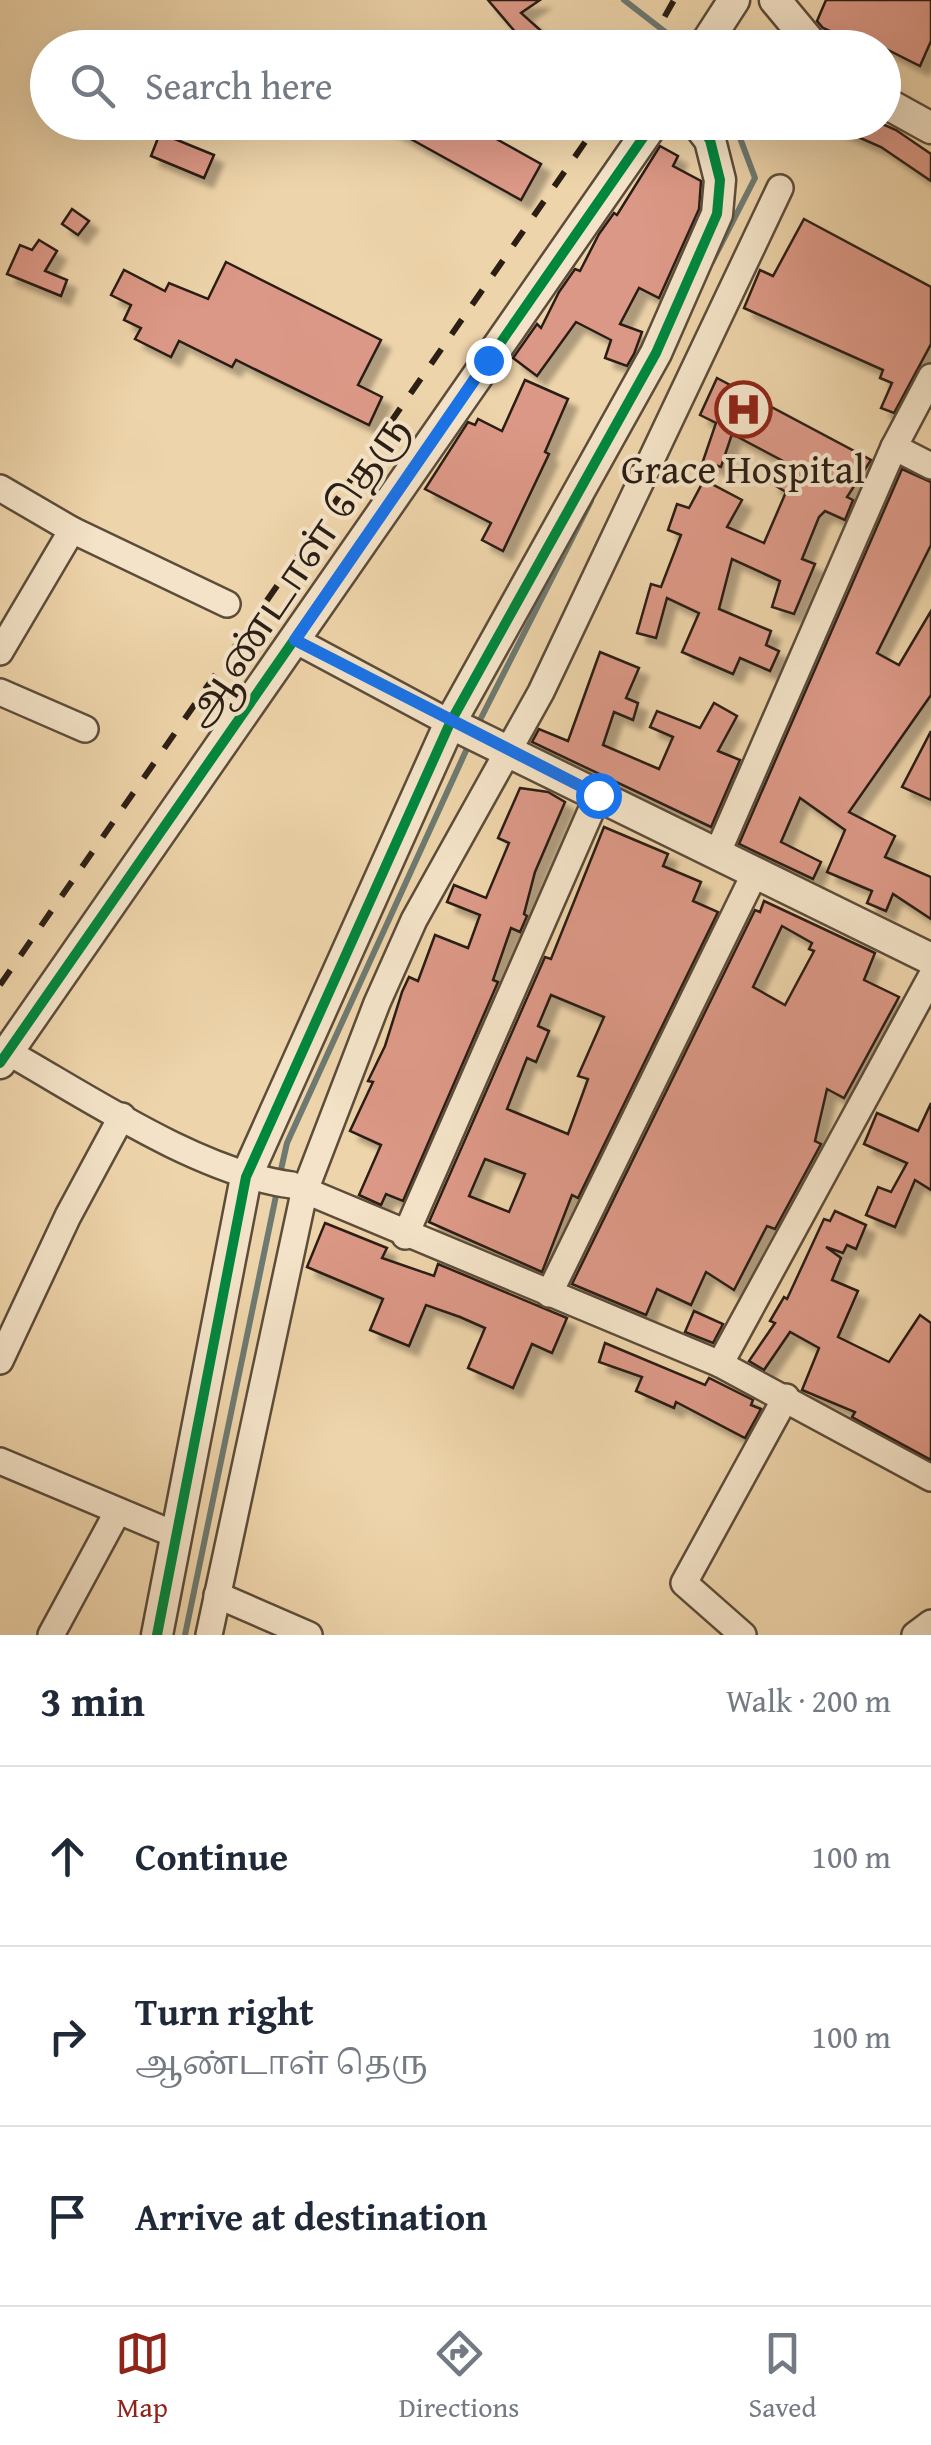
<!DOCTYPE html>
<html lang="en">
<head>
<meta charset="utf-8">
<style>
	body { margin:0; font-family:"Gentium Book Plus","Noto Serif Tamil",serif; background:#f6f6f7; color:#1f2937 }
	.stop { position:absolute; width:30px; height:30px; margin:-22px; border:8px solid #1a73e8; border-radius:50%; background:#fff }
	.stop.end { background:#1a73e8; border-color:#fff; box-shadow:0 2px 10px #0008 }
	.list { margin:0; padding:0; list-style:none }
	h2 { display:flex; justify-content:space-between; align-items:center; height:130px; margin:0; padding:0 40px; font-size:42px }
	h2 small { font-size:32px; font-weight:400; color:#747a83 }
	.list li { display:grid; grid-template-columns:65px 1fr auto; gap:30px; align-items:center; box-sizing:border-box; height:180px; padding:0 40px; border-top:2px solid #e0e1e3 }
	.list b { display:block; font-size:38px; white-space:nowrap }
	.list p { margin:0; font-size:32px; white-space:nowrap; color:#747a83 }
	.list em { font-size:32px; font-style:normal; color:#747a83 }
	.icon { flex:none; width:55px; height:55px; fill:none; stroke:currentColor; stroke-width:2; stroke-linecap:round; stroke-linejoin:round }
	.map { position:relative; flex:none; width:931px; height:1635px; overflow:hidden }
	.search { position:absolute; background:#fff; box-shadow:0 10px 40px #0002; left:30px; right:30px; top:30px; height:110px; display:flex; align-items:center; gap:25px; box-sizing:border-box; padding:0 35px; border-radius:55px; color:#747a83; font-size:38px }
	.sheet { height:670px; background:#fff }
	nav { display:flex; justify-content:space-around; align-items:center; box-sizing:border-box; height:140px; border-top:2px solid #e0e1e3; background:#fff; font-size:28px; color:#747a83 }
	nav a { display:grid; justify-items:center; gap:5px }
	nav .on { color:#8f2418 }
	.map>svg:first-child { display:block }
</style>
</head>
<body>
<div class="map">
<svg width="931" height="1635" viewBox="0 0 931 1635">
	<defs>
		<filter id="shadow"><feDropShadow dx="9" dy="9" stdDeviation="2.5" flood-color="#0004"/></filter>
	</defs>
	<rect width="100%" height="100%" fill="#eed4aa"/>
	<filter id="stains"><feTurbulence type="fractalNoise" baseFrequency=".002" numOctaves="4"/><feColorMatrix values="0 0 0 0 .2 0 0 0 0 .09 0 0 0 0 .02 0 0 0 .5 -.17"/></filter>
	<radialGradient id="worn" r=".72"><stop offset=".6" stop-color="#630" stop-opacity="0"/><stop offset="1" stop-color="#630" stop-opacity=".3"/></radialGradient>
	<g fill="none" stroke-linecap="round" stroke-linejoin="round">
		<!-- stream -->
		<g stroke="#6e7a71" stroke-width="6">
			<path d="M 624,0 L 686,48"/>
			<path d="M 712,262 L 755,178 L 734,122"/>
			<path d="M 477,726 L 591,501"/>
			<path d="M 280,1174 L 287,1143 L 470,742"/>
			<path d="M 185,1635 L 278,1186"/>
		</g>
	</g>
	<!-- building -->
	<g fill="#dc9886" stroke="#2b1e14" stroke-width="2.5" fill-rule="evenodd" filter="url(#shadow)">
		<path d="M 488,0 L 540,0 L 521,13 L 549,38 L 541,48 L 529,48 Z"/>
		<path d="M 826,0 L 931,0 L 931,41 L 920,66 L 884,48 L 867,48 L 823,28 L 817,21 Z"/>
		<path d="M 380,122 L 466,122 L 541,164 L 521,200 Z"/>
		<path d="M 824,122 L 878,122 L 896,130 L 931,154 L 931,181 L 881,147 Z"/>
		<path d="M 160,133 L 214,155 L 204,178 L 151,156 Z"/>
		<path d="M 660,146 L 678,156 L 673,166 L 701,181 L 699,209 L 659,298 L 639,288 L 620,324 L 642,332 L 634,354 L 627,366 L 605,358 L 611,340 L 576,322 L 537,376 L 513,358 L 537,324 L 541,328 L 559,292 L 575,269 L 580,271 L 599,234 L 614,213 L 617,215 Z"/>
		<path d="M 72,209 L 89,221 L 78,235 L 62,224 Z"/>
		<path d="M 804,219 L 931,287 L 931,344 L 894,413 L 881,408 L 892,383 L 880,378 L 883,370 L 744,308 L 760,270 L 773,276 Z"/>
		<path d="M 39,240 L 57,251 L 45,271 L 67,280 L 61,296 L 7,274 L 20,245 L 32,250 Z"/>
		<path d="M 226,262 L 381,340 L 358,385 L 382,397 L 369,425 L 236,360 L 232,367 L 179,341 L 171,357 L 135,339 L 141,328 L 124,320 L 131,305 L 111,295 L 124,270 L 165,291 L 169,283 L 208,299 Z"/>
		<path d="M 717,378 L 871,460 L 847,497 L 853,500 L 845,520 L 825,511 L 819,517 L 802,559 L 815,564 L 794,614 L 772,607 L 780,581 L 732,559 L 719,609 L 771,631 L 766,645 L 779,651 L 770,671 L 740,658 L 733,674 L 682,652 L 699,613 L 667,598 L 656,638 L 637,633 L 651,584 L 661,587 L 681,535 L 668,530 L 677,504 L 689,508 L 704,480 L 742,500 L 727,527 L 764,543 L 786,492 L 771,483 L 783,461 L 732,434 L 721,467 L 703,461 L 716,423 L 700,415 Z"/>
		<path d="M 525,380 L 568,399 L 545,452 L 549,454 L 503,551 L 482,540 L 491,523 L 425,489 L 468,422 L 475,425 L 478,419 L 502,431 Z"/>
		<path d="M 902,469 L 931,482 L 931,545 L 877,653 L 899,665 L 931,611 L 931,695 L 849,812 L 895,836 L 885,857 L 931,877 L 931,919 L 893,894 L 886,911 L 867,903 L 872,891 L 827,872 L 845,830 L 800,798 L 781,842 L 821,862 L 813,879 L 739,844 Z"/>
		<path d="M 600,652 L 639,668 L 626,698 L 638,703 L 633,720 L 614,712 L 603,745 L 659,769 L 673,737 L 650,727 L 657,711 L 700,728 L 714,703 L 737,716 L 718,751 L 740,760 L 711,827 L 532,742 L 539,729 L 568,741 Z"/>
		<path d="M 931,731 L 931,800 L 902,787 Z"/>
		<path d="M 520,788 L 548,792 L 565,802 L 535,872 L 524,914 L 527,916 L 520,932 L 511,928 L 493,980 L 498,982 L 403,1201 L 386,1194 L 381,1205 L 359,1195 L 381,1145 L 350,1131 L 373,1082 L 368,1081 L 385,1046 L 402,992 L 409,977 L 418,981 L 435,935 L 468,948 L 480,915 L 447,902 L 454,885 L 486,898 L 509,843 L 498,838 Z"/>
		<path d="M 604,827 L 668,854 L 663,866 L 701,882 L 693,901 L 718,912 L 578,1198 L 572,1195 L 542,1272 L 429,1222 L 545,957 L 551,959 ZM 551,995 L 604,1017 L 578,1076 L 588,1079 L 568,1134 L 507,1109 L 527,1058 L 536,1062 L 549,1031 L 538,1026 ZM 485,1159 L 525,1174 L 509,1212 L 469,1196 Z"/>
		<path d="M 764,901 L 875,953 L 864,980 L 899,997 L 844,1098 L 827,1089 L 815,1141 L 821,1144 L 775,1229 L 767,1226 L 734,1290 L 706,1272 L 691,1305 L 657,1289 L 646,1315 L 572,1284 L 755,910 L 760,912 ZM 782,926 L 812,943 L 809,949 L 814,951 L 785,1005 L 753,987 Z"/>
		<path d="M 931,1103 L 931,1190 L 915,1180 L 895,1227 L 866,1215 L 878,1187 L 891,1192 L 907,1163 L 864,1144 L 877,1113 L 918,1131 Z"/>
		<path d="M 835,1211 L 866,1225 L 856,1249 L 847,1245 L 843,1253 L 826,1247 L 841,1258 L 832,1280 L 858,1291 L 838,1337 L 889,1362 L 920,1315 L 931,1323 L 931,1460 L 852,1417 L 855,1412 L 802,1390 L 819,1348 L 790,1332 L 764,1370 L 749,1361 L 775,1323 L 770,1321 L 784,1297 L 787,1299 L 824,1219 L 830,1221 Z"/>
		<path d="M 325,1223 L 387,1248 L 382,1258 L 434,1276 L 438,1264 L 567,1318 L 552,1353 L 532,1344 L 513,1388 L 468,1368 L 485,1328 L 460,1317 L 426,1305 L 409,1346 L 370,1330 L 383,1299 L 307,1267 Z"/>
		<path d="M 694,1311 L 723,1324 L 713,1343 L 685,1332 Z"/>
		<path d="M 605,1343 L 705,1385 L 709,1378 L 753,1400 L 751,1405 L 761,1409 L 745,1438 L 676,1402 L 674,1408 L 636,1391 L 642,1377 L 599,1362 Z"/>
	</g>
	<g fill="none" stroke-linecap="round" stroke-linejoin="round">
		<defs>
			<g id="minor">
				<path d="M 894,447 L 931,466"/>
				<path d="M 0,488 L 72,530 L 227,604"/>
				<path d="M 295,640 L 450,723"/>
				<path d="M 0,652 L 72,530"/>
				<path d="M 0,692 L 85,729"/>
				<path d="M 717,854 L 894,447 L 931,377"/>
				<path d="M 931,977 L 720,1364 L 931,1478"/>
				<path d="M 8,1052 C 89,1098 200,1173 292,1185 L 720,1364"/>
				<path d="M 405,1236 L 598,795"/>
				<path d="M 549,1294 L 755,873"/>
				<path d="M 0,1361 L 68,1216 L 122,1116"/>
				<path d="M 0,1461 L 176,1535"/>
				<path d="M 217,1595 L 309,1635"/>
				<path d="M 51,1635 L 118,1511"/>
				<path d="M 209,1635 L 304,1193 L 377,1003 L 414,920 L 541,692 L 780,188"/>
				<path d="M 743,1635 L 684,1583 L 786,1397"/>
				<path d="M 915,1635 L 931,1623"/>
			</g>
			<g id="tertiary">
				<path d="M 775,0 L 815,48"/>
				<path d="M 703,48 L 734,0"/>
				<path d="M 884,102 L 931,128"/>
				<path d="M 450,723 L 931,959"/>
				<path d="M 0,1063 L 654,122"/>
				<path d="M 157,1635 L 246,1177 L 450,723 L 656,353 L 717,214 L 720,180 L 710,140 L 696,122"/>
			</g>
		</defs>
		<!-- minor casing -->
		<use href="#minor" stroke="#5c4c3a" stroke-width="30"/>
		<!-- tertiary casing -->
		<use href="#tertiary" stroke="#5c4c3a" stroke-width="35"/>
		<!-- minor -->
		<use href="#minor" stroke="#f4e3c8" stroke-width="25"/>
		<!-- tertiary -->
		<use href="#tertiary" stroke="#f4e3c8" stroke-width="30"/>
		<!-- rail -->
		<g stroke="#2b1e14" stroke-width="6" stroke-dasharray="18 18" stroke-linecap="butt">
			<path d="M 647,48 L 674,0"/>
			<path d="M 0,985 L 599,122"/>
		</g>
		<defs>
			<g id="cycleway">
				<path d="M 0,1063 L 654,122"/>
				<path d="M 157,1635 L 246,1177 L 450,723 L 656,353 L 717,214 L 720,180 L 710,140 L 696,122"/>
			</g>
		</defs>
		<!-- cycleway casing -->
		<use href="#cycleway" stroke="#f4e3c8" stroke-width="16"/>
		<!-- cycleway -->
		<use href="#cycleway" stroke="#00873e" stroke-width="10"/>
	</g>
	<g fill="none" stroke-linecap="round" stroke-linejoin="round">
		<!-- route -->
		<path stroke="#1a73e8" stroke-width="12" d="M 488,360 L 295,640 L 598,795"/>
	</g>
	<!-- icons -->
	<defs>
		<symbol id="hospital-ring" viewBox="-11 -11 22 22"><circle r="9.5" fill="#f4e3c8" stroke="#8f2418" stroke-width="1.5"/><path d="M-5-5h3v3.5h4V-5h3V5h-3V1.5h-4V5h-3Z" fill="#8f2418"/></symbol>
	</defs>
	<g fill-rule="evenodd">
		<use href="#hospital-ring" x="712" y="378" width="63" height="63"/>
	</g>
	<g text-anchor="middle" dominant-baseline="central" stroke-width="8" stroke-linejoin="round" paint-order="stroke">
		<!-- poi labels -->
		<g font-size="40" fill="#2b1e14" stroke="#f4e3c8">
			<text x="743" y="468">Grace Hospital</text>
		</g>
		<!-- street labels -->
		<g font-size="40" fill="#2b1e14" stroke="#f4e3c8">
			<text transform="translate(295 571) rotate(-56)">ஆண்டாள் தெரு</text>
		</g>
	</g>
	<rect width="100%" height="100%" filter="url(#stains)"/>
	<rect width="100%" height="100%" fill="url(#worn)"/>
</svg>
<div class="stop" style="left:598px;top:795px"></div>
<div class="stop end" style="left:488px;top:360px"></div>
<div class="search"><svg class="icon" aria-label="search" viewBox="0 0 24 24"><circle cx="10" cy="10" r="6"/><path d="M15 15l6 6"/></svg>Search here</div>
</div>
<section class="sheet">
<h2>3 min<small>Walk · 200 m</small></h2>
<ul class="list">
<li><svg class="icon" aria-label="ahead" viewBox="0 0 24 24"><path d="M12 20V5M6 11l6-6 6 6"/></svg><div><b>Continue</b></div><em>100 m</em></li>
<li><svg class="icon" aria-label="right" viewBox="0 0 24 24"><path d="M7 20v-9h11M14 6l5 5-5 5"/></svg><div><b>Turn right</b><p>ஆண்டாள் தெரு</p></div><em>100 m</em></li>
<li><svg class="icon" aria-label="arrive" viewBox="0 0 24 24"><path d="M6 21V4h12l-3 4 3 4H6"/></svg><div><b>Arrive at destination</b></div></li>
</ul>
</section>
<nav>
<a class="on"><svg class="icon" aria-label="map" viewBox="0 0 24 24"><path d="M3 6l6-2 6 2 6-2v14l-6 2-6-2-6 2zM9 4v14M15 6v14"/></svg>Map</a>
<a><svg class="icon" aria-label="directions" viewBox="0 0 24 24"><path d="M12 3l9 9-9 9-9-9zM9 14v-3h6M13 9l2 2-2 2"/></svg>Directions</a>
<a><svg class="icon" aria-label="saved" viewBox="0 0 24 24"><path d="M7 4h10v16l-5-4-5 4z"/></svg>Saved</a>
</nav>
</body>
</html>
